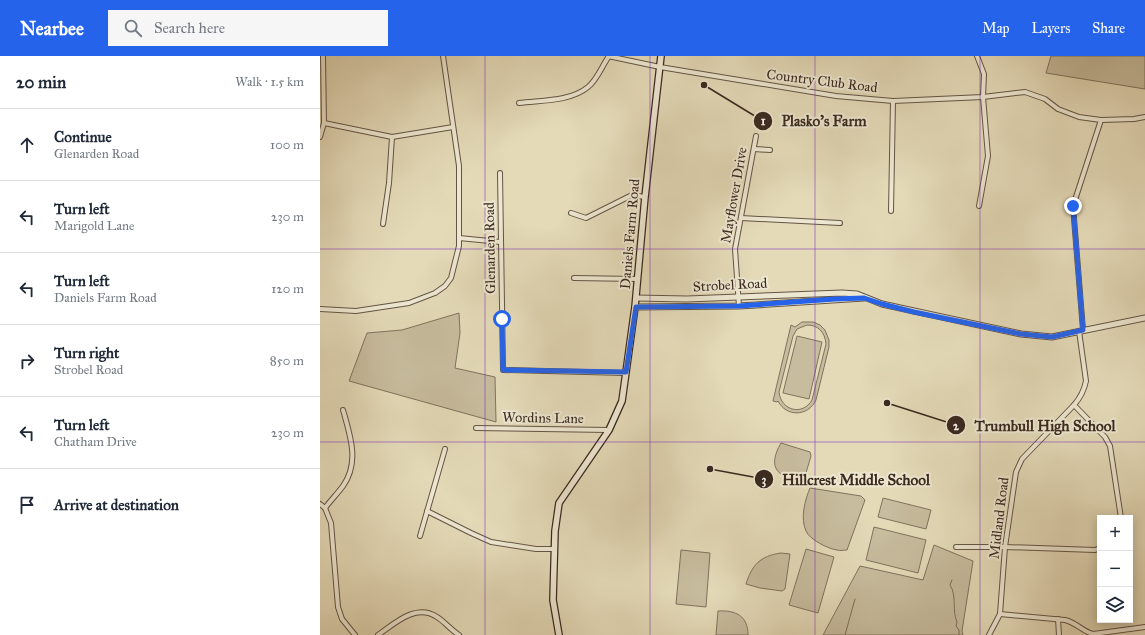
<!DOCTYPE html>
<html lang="en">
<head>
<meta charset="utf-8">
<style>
	body { margin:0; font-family:"IM FELL Great Primer",serif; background:#f6f6f7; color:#1f2937 }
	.controls { position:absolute; right:12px; bottom:12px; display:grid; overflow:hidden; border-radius:0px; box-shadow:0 2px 10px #0003 }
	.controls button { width:36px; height:36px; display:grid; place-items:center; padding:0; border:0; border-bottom:1px solid #e0e1e3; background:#fff; color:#1f2937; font:20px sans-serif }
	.stop { position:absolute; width:12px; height:12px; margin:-9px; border:3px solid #2563eb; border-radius:50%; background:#fff }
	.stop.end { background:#2563eb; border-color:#fff; box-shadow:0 1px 4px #0008 }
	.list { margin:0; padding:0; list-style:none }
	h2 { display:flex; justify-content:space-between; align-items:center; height:52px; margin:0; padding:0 16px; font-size:17px }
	h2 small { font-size:13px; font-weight:400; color:#747a83 }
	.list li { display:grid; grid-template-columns:26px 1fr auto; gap:12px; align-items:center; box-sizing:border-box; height:72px; padding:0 16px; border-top:1px solid #e0e1e3 }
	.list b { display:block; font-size:15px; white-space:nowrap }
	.list p { margin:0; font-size:13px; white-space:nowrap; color:#747a83 }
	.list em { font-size:13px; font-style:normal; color:#747a83 }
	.icon { flex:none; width:22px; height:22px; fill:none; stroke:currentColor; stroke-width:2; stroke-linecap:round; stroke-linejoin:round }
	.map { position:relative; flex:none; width:825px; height:579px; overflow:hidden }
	header { display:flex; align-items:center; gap:24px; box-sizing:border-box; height:56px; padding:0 20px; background:#2563eb; color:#fff }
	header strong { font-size:19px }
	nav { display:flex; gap:22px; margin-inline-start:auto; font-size:14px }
	.search { width:280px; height:36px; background:#f6f6f7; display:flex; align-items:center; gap:10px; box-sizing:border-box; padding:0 14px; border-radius:0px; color:#747a83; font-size:15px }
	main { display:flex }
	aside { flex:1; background:#fff }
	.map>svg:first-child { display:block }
</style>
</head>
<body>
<header>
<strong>Nearbee</strong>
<div class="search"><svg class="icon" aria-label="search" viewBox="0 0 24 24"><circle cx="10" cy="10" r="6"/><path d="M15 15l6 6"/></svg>Search here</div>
<nav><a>Map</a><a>Layers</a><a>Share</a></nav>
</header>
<main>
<aside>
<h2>20 min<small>Walk · 1.5 km</small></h2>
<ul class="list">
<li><svg class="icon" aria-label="ahead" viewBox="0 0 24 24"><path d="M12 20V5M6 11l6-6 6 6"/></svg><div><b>Continue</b><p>Glenarden Road</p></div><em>100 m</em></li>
<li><svg class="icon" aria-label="left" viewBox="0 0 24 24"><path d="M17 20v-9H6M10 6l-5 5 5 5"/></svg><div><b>Turn left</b><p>Marigold Lane</p></div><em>230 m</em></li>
<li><svg class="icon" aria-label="left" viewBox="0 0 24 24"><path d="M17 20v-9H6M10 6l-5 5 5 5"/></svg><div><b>Turn left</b><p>Daniels Farm Road</p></div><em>120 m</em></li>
<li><svg class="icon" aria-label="right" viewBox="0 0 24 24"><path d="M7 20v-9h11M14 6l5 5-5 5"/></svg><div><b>Turn right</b><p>Strobel Road</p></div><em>850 m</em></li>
<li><svg class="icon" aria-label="left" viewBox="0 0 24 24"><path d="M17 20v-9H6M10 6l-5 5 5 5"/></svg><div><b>Turn left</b><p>Chatham Drive</p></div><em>230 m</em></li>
<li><svg class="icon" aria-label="arrive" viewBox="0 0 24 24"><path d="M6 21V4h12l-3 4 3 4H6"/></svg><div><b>Arrive at destination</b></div></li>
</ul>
</aside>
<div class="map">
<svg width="825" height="579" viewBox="0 0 825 579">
	<rect width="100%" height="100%" fill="#e4dab8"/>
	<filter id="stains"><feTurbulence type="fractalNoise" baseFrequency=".005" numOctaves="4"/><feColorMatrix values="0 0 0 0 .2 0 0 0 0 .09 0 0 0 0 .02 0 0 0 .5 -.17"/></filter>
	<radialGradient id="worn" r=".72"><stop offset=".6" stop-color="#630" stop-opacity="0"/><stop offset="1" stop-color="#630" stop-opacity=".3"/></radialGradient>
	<!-- green -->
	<g fill="#c7bc9e" stroke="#80725e" fill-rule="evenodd">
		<path d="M 731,0 L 825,0 L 825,33 L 726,17 Z"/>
		<path d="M 139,257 L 140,277 L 135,312 L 175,321 L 176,366 L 29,325 L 47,277 L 82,274 Z"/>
		<path d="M 482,266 L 493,266 L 500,269 L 505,274 L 509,284 L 509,291 L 496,344 C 488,361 466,361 458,345 L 457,346 L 453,345 L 471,269 L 475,271 ZM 487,269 C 498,269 505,276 506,288 L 492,344 C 483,360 461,355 459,336 L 473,280 L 477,273 Z"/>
		<path d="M 477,280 L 502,286 L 489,343 L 463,337 Z"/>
		<path d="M 461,387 L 490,396 L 491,400 L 483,427 C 459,421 446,413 461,387 Z"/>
		<path d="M 490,432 L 541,440 L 545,444 L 527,494 C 524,494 520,495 517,494 C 508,493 489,483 486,475 C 480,462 485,444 490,432 Z"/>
		<path d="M 563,442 L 611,454 L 606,473 L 558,461 Z"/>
		<path d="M 554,471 L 606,484 L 598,517 L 546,504 Z"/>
		<path d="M 614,489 L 653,505 L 642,575 L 643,579 L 503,579 L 540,510 L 603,524 Z"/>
		<path d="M 486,493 L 514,501 L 498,557 L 469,549 Z"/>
		<path d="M 361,494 L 390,497 L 386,551 L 356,548 Z"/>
		<path d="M 461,497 L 470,498 L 465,533 L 462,535 L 440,532 L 426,528 C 432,509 440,500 461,497 Z"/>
		<path d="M 398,555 C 416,554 428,560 428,579 L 396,579 Z"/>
	</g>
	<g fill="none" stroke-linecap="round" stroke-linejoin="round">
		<!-- stream -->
		<g stroke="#7d6f5c" stroke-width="1">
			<path d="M 632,524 L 630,529 C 637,539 632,556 637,566 L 636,570 L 639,574 L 639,579"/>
			<path d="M 525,579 L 535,543"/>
		</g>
		<defs>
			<g id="minor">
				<path d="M 288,0 L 340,11 L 516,40 L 573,45 L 663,41 L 705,36 L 725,43 L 738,53 L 759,61 L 781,64 L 814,63 L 825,61"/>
				<path d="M 657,0 L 664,18 L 663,41 L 668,100 L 659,150"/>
				<path d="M 199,47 C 220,44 250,46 268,31 C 277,24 282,10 289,0"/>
				<path d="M 4,67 L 72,81 L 133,71"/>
				<path d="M 0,81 L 4,67 L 3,0"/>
				<path d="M 434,93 L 450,94"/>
				<path d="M 180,117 L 183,314 L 305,317"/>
				<path d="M 571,155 L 573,45"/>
				<path d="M 251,157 L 266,162 L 312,139 L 325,141"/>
				<path d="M 421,162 L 520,167"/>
				<path d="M 63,168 L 69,127 L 72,81"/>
				<path d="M 139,182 L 180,186"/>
				<path d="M 254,222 L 317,223"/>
				<path d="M 419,250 L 415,193 L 436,80"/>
				<path d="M 0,253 L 36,255 L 89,247 L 115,237 L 125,230 L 131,222 L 139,190 L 139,110 L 123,0"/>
				<path d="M 763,274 L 753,150 L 781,64"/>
				<path d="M 754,349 L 785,381 L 790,390 L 801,462"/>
				<path d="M 156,372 L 289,374"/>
				<path d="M 0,448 L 5,452 L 11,467 L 18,551 L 22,563 L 35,579"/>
				<path d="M 5,452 C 11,444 18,437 23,430 C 40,406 30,379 23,354"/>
				<path d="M 107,455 L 151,477 L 171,486 L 216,493 L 234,493"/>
				<path d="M 100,480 L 125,393"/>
				<path d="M 636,491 L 685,491 L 775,494 L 780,492"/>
				<path d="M 680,558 L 745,564 C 757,567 762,575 773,578 L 825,571"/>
				<path d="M 738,563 L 739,579"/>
				<path d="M 58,579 C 75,567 96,547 117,561 C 125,566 131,574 139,579"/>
				<path d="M 669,579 L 680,558 L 685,491 L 696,416 L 702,403 L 754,349 C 761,341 764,335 766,325 L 759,275"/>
			</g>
			<g id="tertiary">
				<path d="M 316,242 L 367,243 L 522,237 L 537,238 L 562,248 L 594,255 L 701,278 L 732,281 L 825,262"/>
				<path d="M 315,251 L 419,250 L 544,242"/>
			</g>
			<path id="secondary" d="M 239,579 L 233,544 L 235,475 L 239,447 L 289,374 L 302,345 L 315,251 L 325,141 L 341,0"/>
		</defs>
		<!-- minor casing -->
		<use href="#minor" stroke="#645545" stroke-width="6"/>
		<!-- tertiary casing -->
		<use href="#tertiary" stroke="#645545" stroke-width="7"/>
		<!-- secondary casing -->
		<use href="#secondary" stroke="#3a291f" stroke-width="8"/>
		<!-- minor -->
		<use href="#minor" stroke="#ede7d1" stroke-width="4"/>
		<!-- tertiary -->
		<use href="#tertiary" stroke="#ede7d1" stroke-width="5"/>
		<!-- secondary -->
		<use href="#secondary" stroke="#ede7d1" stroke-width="5.5"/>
	</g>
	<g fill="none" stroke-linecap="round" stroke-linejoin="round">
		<!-- route -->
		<path stroke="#2563eb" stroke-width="5" d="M 182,263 L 183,314 L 306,316 L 316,251 L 419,250 L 515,243 L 544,242 L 562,248 L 594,256 L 701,278 L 732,281 L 763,274 L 753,150"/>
	</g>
	<!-- grid -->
	<path fill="none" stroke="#7b2cbf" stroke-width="1" stroke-opacity="0.55" d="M 165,0 L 165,579M 330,0 L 330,579M 495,0 L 495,579M 660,0 L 660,579M 0,193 L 825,193M 0,386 L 825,386"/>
	<g text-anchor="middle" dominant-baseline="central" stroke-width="4" stroke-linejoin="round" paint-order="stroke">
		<!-- street labels -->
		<g font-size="14" fill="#3a291f" stroke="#ede7d1">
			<text transform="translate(502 25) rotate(7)">Country Club Road</text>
			<text transform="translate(414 139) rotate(-80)">Mayflower Drive</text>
			<text transform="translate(310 178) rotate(-85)">Daniels Farm Road</text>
			<text transform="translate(170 192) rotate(-91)">Glenarden Road</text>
			<text transform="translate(410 229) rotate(-3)">Strobel Road</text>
			<text transform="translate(223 362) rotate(1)">Wordins Lane</text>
			<text transform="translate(679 462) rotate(-83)">Midland Road</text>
		</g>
	</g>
	<!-- callouts -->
	<path fill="none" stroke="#3a291f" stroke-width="1.5" d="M384 29L443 65M567 347L636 369M390 413L444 423"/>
	<g fill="#3a291f" stroke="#ede7d1" stroke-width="1.5">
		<circle cx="384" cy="29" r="4"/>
		<circle cx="567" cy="347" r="4"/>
		<circle cx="390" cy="413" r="4"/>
		<circle cx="443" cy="65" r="10"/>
		<circle cx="636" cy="369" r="10"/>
		<circle cx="444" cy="423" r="10"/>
	</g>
	<g font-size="12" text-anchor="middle" font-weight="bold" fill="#fff">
		<text x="443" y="69">1</text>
		<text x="636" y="374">2</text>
		<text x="444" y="428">3</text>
	</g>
	<g font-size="15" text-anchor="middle" font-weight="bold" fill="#3a291f" stroke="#ede7d1" stroke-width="4" stroke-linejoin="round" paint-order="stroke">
		<text x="504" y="70">Plasko's Farm</text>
		<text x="725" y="375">Trumbull High School</text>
		<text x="536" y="429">Hillcrest Middle School</text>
	</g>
	<rect width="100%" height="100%" filter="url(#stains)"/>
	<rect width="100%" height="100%" fill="url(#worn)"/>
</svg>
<div class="controls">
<button>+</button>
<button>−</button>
<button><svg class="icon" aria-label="layers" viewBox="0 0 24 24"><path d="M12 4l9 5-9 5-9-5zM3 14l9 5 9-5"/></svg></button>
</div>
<div class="stop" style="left:182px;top:263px"></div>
<div class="stop end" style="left:753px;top:150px"></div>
</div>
</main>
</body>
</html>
